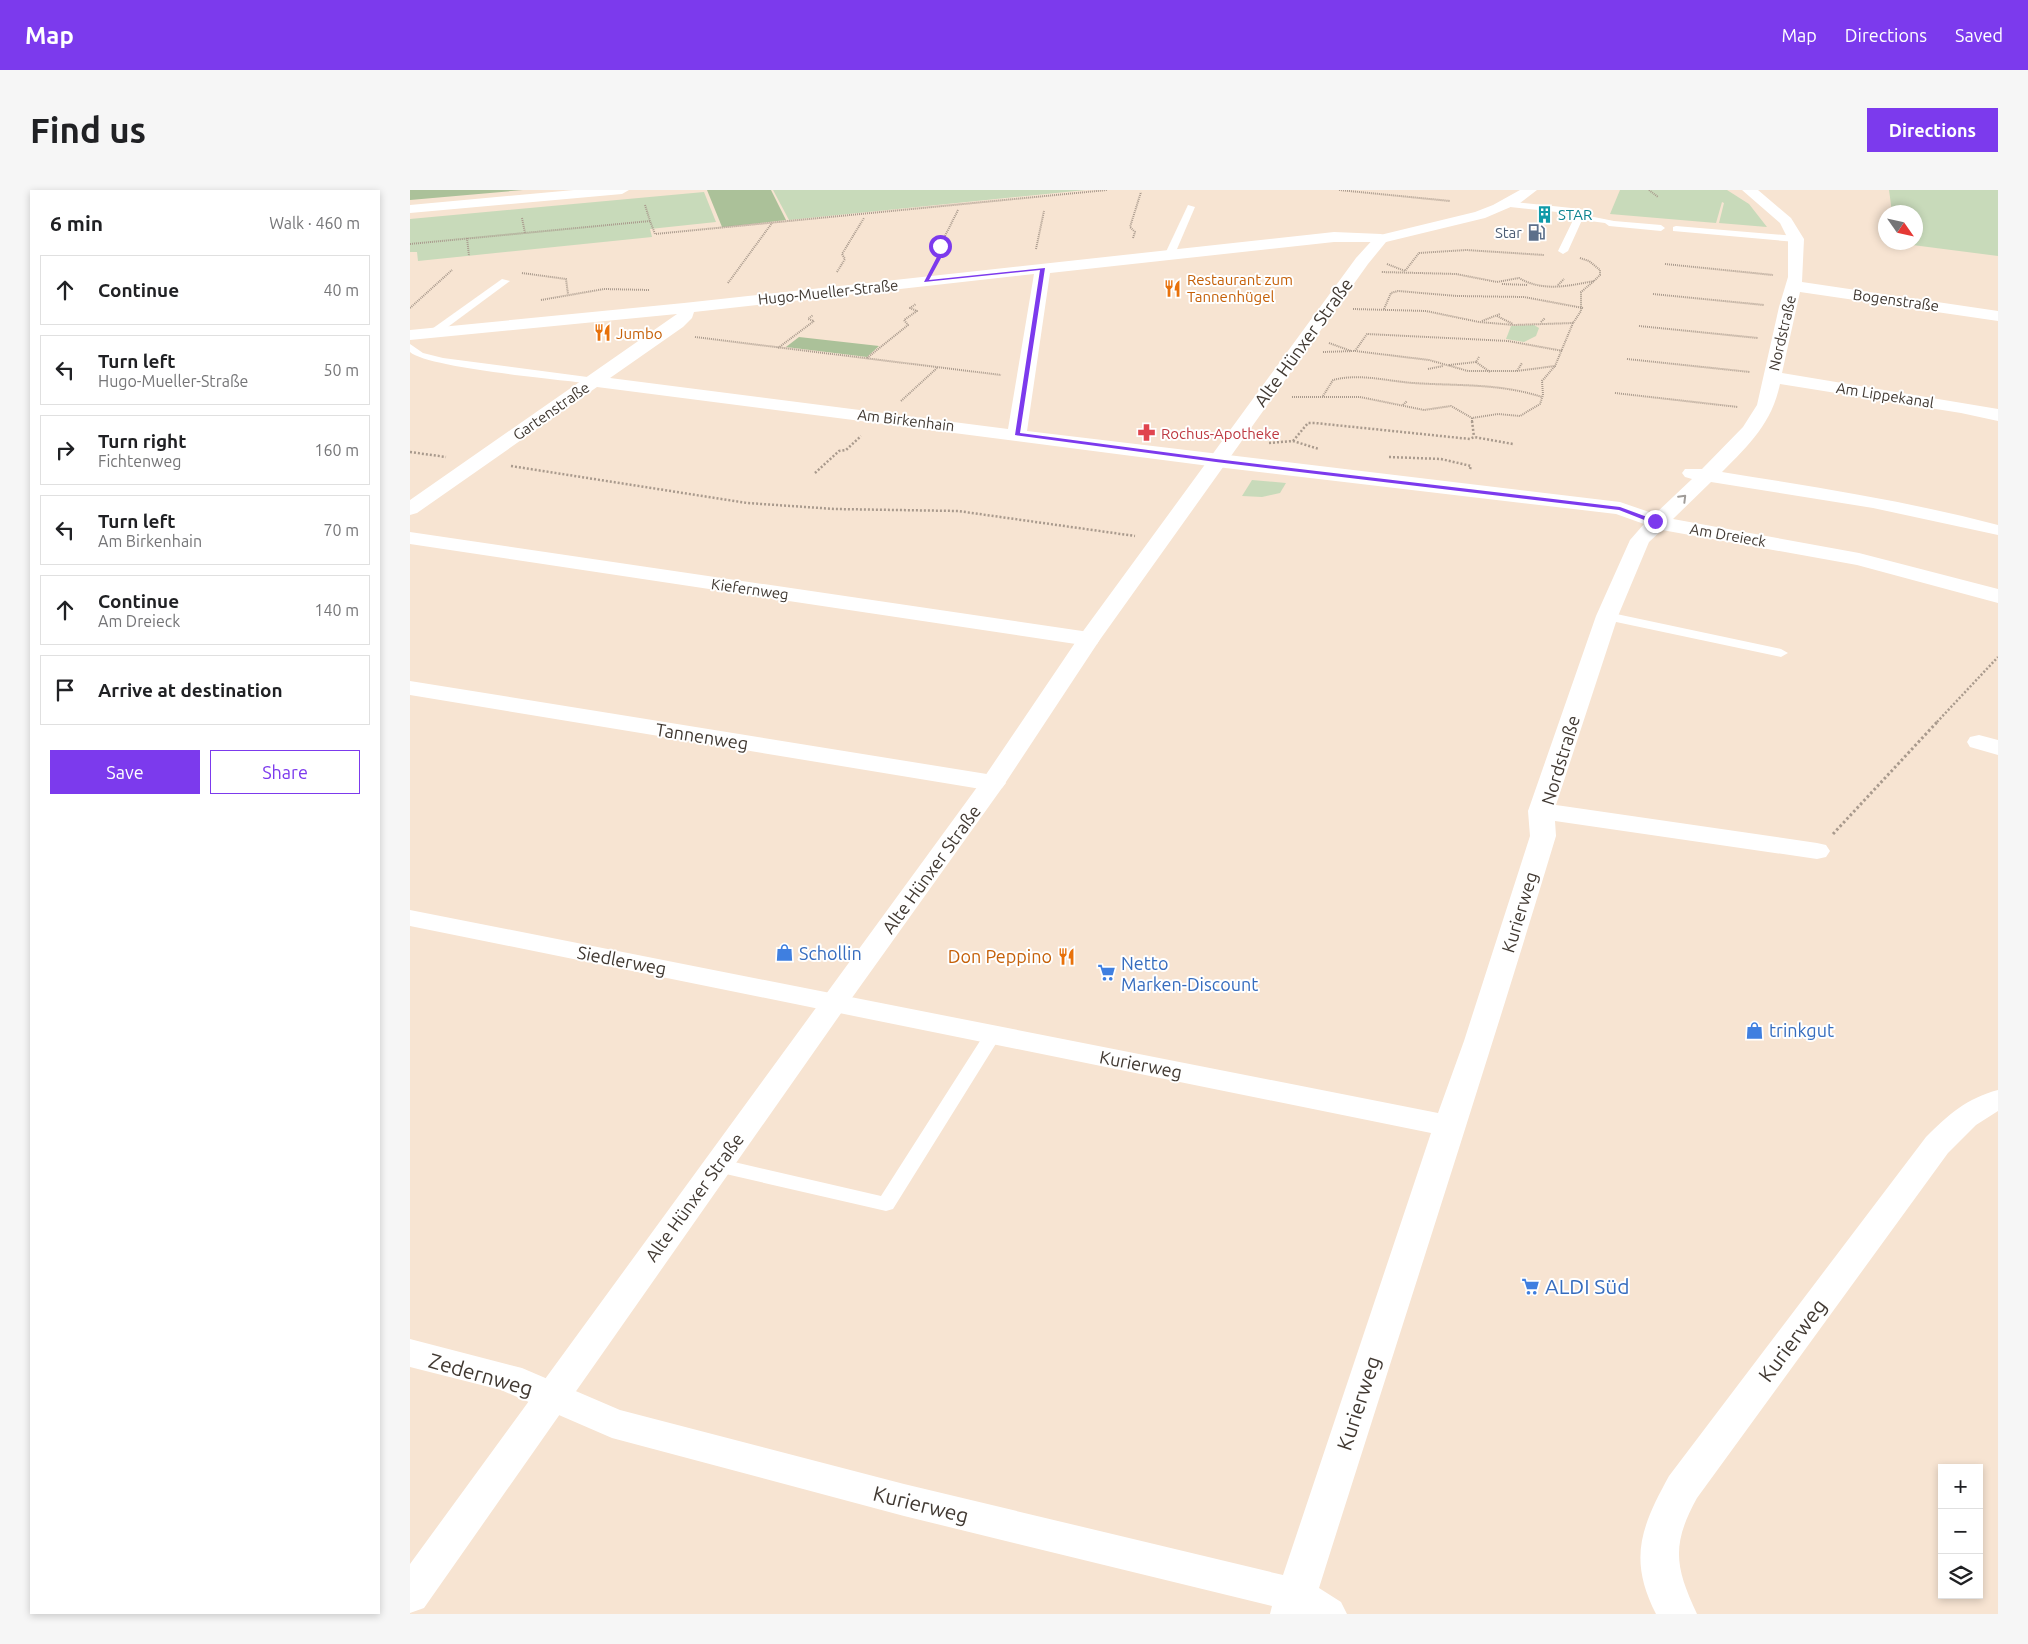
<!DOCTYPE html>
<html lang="en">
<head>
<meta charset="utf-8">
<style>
	body { margin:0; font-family:Ubuntu,sans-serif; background:#f6f6f6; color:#202124 }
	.controls { position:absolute; right:15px; bottom:15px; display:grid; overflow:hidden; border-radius:0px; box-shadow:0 2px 8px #0003 }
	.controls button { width:45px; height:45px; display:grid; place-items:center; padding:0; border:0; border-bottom:1px solid #e0e0e0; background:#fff; color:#202124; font:25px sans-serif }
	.compass { position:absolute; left:1468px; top:15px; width:45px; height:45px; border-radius:50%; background:#fff; box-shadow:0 2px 8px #0003; rotate:124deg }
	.stop { position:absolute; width:15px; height:15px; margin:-11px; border:4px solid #7c3aed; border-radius:50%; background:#fff }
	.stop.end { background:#7c3aed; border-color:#fff; box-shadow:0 1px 5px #0008 }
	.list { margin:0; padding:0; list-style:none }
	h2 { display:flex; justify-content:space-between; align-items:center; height:65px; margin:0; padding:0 20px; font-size:21px }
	h2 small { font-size:16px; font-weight:400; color:#757577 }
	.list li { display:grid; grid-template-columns:32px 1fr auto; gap:15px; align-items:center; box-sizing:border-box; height:70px; margin:0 10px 10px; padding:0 10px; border:1px solid #e0e0e0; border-radius:0px }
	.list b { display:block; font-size:19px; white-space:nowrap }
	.list p { margin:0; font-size:16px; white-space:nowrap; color:#757577 }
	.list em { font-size:16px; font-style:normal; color:#757577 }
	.actions { display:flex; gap:10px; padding:15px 20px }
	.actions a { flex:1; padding:11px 0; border:1px solid #7c3aed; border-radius:0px; text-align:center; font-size:18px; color:#7c3aed }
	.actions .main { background:#7c3aed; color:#fff }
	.icon { flex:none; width:28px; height:28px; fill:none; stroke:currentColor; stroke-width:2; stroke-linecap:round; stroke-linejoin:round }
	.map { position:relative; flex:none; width:1588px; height:1424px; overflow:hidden; border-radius:0px }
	header { display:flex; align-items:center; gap:30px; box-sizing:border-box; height:70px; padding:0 25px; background:#7c3aed; color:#fff }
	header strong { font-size:24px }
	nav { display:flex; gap:28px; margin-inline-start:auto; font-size:18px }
	.intro { display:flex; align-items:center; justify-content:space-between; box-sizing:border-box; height:120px; padding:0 30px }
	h1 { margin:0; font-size:35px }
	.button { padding:12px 22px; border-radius:0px; background:#7c3aed; color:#fff; font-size:18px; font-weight:700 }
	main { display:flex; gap:30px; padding:0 30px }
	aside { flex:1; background:#fff; border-radius:0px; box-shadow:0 2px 8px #0003 }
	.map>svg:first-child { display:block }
</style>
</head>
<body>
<header>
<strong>Map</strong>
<nav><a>Map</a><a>Directions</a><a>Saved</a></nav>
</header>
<div class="intro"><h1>Find us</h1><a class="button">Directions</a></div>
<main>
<aside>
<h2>6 min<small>Walk · 460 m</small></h2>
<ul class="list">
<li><svg class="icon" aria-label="ahead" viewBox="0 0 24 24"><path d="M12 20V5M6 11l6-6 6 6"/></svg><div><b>Continue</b></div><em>40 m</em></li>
<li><svg class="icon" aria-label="left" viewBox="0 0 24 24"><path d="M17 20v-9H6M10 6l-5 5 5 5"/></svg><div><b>Turn left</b><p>Hugo-Mueller-Straße</p></div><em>50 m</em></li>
<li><svg class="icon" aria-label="right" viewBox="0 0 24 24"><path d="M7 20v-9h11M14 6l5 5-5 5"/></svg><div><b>Turn right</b><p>Fichtenweg</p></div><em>160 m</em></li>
<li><svg class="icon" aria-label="left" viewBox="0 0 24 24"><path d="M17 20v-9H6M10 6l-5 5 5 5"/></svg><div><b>Turn left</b><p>Am Birkenhain</p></div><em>70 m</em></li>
<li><svg class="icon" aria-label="ahead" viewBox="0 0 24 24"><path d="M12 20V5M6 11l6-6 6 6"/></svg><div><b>Continue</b><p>Am Dreieck</p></div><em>140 m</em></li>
<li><svg class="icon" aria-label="arrive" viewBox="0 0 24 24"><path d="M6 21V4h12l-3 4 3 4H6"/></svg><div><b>Arrive at destination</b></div></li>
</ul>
<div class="actions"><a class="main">Save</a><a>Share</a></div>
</aside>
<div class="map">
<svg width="1588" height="1424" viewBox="0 0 1588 1424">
	<rect width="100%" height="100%" fill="#f7e4d2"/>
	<!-- green -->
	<g fill="#c8daba">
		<path d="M 363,0 L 676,0 L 379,30 Z"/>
		<path d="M 1210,0 L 1317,0 L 1339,14 L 1357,37 L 1309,33 L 1314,13 L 1312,12 L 1306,33 L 1200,24 Z"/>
		<path d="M 1479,0 L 1588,0 L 1588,66 L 1487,53 L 1506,52 L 1506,22 L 1482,22 Z"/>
		<path d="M 294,2 L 306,32 L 240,39 L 242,47 L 8,71 L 7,62 L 0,62 L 0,29 Z"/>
		<path d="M 1124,135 L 1129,138 L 1126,146 L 1114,152 L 1096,149 L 1101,136 Z"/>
		<path d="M 842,290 L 876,293 L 870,303 L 852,307 L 832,306 Z"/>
	</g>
	<!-- forest -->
	<g fill="#abc199">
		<path d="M 0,0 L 113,0 L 0,10 Z"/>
		<path d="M 297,0 L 361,0 L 376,30 L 312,37 Z"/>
		<path d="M 389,147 L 469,156 L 457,167 L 376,157 Z"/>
	</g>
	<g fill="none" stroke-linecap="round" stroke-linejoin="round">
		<!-- path-far2 -->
		<g stroke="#a99a8d" stroke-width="2" stroke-dasharray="1 1" stroke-linecap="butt">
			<path d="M 929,0 L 1040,11"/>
			<path d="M 1239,0 L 1248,7"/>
			<path d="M 235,15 L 240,31"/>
			<path d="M 112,28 L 115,43"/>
			<path d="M 57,48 L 59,66"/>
			<path d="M 723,48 L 725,42 L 720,37 L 731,2"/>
			<path d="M 0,54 L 240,31 L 245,44 L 697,0"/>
			<path d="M 626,59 L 634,21"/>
			<path d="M 1170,68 L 1179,71 L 1190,80 L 1190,85 L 1184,91"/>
			<path d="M 527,70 L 533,59 L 530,56 L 548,20"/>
			<path d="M 977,74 L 995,81 L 1009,63 L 1056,60 L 1134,65"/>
			<path d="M 1255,74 L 1363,85"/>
			<path d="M 427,82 L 435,69 L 432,64 L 454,28"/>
			<path d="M 112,83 L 156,89 L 158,104"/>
			<path d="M 318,93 L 362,33"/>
			<path d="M 1092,94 L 1118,95"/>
			<path d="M 1148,95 L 1154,89"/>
			<path d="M 1243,104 L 1354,115"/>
			<path d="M 131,110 L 194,99 L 239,100"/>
			<path d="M 0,118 L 42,80"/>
			<path d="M 943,119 L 1016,121 L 1069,132 L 1104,135 L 1163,133 L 1171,121 L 1171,102 L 1184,91 C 1158,96 1133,102 1109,88 L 1087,92 L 1046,84 L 971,82"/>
			<path d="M 974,119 L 981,103 L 988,101 L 1047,106 L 1114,107 L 1173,118"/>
			<path d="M 1087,126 L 1103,134"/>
			<path d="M 1072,131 L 1090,124"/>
			<path d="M 1131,132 L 1135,128"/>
			<path d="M 1229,136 L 1348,148"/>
			<path d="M 285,147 L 591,185"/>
			<path d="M 919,153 L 941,161"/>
			<path d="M 368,158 L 404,131 L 398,129 L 403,125"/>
			<path d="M 945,161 L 957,144 L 1098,151 L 1153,161"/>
			<path d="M 913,162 L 945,161 L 1019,170 L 1058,181 L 1107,181 L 1145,176 L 1163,133"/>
			<path d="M 1069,167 L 1066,172 L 1080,182"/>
			<path d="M 457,168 L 498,135 L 494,130 L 507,121 L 500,118 L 506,114"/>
			<path d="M 1217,169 L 1340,182"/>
			<path d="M 1039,175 L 1066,172"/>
			<path d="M 1018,179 L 1033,176"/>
			<path d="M 1107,181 L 1112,173"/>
			<path d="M 1205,203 L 1328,217"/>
			<path d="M 913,206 L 923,190 C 950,183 976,191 1003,193 C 1047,196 1089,193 1132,207"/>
			<path d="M 882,207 L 950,207 L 1014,220 L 1041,216 L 1062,228 L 1088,224 L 1110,226 L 1130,214 L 1133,205 L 1132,191 L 1145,176"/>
			<path d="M 491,211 L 527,178"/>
			<path d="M 993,215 L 997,211"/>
			<path d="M 1062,228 L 1062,232"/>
		</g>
		<!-- path-far1 -->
		<g stroke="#a99a8d" stroke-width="2.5" stroke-dasharray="2 2" stroke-linecap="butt">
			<path d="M 1062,231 L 1064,247"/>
			<path d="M 883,251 L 898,233 L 905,233 L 1060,249 L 1064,247 L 1103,254"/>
			<path d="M 859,253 L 883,251 L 909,259"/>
			<path d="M 0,262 L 36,267"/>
			<path d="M 979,267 L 1031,269 L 1061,276 L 1060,279"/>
			<path d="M 101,276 L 337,313 L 425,319 L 548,321 L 725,346"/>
			<path d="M 405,283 L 429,261 L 436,260 L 451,246"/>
			<path d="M 1527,532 L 1588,467"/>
		</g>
		<!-- path -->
		<path stroke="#a99a8d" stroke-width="3" stroke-dasharray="2.5 2.5" stroke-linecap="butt" d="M 1423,644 L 1528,531"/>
		<!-- service -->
		<g fill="#fff" fill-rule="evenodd">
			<path d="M 1094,11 L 1171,19 L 1175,22 L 1174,25 L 1204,31 L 1251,35 L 1255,38 L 1251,41 L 1199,36 L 1195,33 L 1172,30 L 1158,61 L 1153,64 L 1148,61 L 1166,24 L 1091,16 L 1090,14 Z"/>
			<path d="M 778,15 L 785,17 L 764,66 L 756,68 L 754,66 Z"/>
			<path d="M 1266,36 L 1386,46 L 1391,49 L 1386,52 L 1263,41 L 1263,37 Z"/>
			<path d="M 92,89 L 100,91 L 27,145 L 19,145 L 19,141 Z"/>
			<path d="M 0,154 L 13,163 L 33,168 L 185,188 L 190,191 L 185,194 C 153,190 18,178 0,162 Z"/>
			<path d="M 1197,422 L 1371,459 L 1378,463 L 1371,467 L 1192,429 L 1190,426 Z"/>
			<path d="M 583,838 L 589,840 L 592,844 L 483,1019 L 476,1021 L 307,982 L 300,980 L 297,975 L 300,970 L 307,968 L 471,1006 L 577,840 Z"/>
		</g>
		<!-- minor -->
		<g fill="#fff" fill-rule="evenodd">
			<path d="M 1332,0 L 1348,0 L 1381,28 L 1394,49 L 1392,92 L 1588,121 L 1588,131 L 1390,102 L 1372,183 L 1588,219 L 1588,231 L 1551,223 L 1370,194 C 1362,233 1339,255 1312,282 C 1405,297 1497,311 1588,335 L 1588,345 L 1463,318 L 1301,292 L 1263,329 L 1449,363 L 1588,399 L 1588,413 L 1447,375 L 1252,340 L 1239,352 L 1208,426 L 1146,615 L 1407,653 L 1416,655 L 1420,661 L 1416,667 L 1407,669 L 1145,631 L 1146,646 C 1070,898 988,1147 909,1398 L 931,1412 L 937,1424 L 860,1424 L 862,1416 L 494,1326 L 202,1248 L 91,1200 L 0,1177 L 0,1149 L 112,1178 L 210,1220 L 494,1294 L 873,1385 L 1021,943 L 0,736 L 0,720 L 1028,923 L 1054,851 L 1120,646 L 1118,621 L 1186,426 L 1220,350 L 1234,334 L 1206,324 L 807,277 L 187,197 L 7,323 L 0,325 L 0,310 L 267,124 L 0,150 L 0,140 L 274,113 L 924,42 L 971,44 L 976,46 L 979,49 L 976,52 L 924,52 L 640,83 L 617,241 L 1210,312 L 1245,324 L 1282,289 L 1275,287 L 1272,283 L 1275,279 L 1292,279 L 1333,237 L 1347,215 L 1369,117 L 1378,87 L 1378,49 L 1370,33 ZM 624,84 L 598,239 L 200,188 L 273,137 L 282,128 L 284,122 Z"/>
			<path d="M 0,342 L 679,442 L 687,444 L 690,449 L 687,454 L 679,456 L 0,354 Z"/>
			<path d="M 0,491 L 583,585 L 592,588 L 596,593 L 592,598 L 583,601 L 0,505 Z"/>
			<path d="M 1569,545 L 1588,550 L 1588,565 L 1560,557 L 1557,552 L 1560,547 Z"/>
			<path d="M 1588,900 L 1588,921 L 1566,935 L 1538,963 L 1287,1308 C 1261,1355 1265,1377 1287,1424 L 1246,1424 C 1218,1369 1231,1337 1259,1286 L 1516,947 C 1538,925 1557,908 1588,900 Z"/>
		</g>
		<!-- tertiary -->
		<path fill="#fff" fill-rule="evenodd" d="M 1110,0 L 1127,0 L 1110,13 L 1075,28 L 976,52 L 958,74 L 689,451 L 592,598 L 434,819 L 14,1418 L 0,1423 L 0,1374 L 573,589 L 671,444 L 946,68 L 966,46 L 1065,22 L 1083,15 Z"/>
		<!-- primary -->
		<path fill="#fff" fill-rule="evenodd" d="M 164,0 L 219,0 L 212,4 L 0,23 L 0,15 Z"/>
	</g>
	<!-- one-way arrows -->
	<defs><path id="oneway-chevron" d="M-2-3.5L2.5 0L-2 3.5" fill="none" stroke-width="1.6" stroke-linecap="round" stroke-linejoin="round" transform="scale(1.25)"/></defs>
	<use stroke="#a09c98" href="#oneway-chevron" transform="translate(1273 308) rotate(-45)"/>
	<!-- route -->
	<path fill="#7c3aed" d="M 528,56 L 532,56 L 536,59 L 519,90 L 635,78 L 610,243 L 806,269 L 1210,317 L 1248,331 L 1242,333 L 1209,320 L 806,272 L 605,245 L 630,80 L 514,92 L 531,59 Z"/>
	<!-- icons -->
	<defs>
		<symbol id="building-bare" viewBox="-9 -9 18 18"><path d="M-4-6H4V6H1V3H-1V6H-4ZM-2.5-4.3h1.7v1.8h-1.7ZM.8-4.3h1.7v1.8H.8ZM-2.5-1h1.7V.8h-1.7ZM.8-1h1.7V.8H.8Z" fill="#0f9aa8" stroke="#fff" stroke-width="2.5" paint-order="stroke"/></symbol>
		<symbol id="fuel-bare" viewBox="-9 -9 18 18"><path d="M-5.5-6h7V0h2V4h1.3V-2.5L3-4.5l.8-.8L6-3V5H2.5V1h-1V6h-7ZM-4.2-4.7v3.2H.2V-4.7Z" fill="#5c6f8a" stroke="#fff" stroke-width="2.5" paint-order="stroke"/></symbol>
		<symbol id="restaurant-bare" viewBox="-9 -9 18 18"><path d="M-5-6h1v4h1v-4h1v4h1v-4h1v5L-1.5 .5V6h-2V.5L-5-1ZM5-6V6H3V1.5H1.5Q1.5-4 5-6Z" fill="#e8710a" stroke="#fff" stroke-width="2.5" paint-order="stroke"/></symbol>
		<symbol id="pharmacy-bare" viewBox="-9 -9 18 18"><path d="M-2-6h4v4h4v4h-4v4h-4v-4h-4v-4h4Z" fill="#e0444e" stroke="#fff" stroke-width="2.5" paint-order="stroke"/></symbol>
		<symbol id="shop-bare" viewBox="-9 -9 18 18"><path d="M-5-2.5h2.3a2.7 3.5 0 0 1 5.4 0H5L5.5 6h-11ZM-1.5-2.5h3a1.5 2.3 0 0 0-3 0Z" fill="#3f7fe0" stroke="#fff" stroke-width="2.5" paint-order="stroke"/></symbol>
		<symbol id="supermarket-bare" viewBox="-9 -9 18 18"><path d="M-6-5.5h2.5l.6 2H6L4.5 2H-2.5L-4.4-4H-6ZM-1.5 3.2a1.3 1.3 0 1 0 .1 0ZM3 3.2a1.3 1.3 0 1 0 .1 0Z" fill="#3f7fe0" stroke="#fff" stroke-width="2.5" paint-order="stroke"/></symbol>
	</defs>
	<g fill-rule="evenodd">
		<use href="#building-bare" x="1122" y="12" width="25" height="25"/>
		<use href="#fuel-bare" x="1114" y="30" width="25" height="25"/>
		<use href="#restaurant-bare" x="750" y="86" width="25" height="25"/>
		<use href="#restaurant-bare" x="180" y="130" width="25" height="25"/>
		<use href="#pharmacy-bare" x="724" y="230" width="25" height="25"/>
		<use href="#shop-bare" x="362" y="750" width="25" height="25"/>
		<use href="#restaurant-bare" x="644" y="754" width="25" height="25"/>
		<use href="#supermarket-bare" x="684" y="770" width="25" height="25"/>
		<use href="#shop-bare" x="1332" y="828" width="25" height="25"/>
		<use href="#supermarket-bare" x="1108" y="1084" width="25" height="25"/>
	</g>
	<g text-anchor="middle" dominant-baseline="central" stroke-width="4" stroke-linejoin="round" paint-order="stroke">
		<!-- far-culture labels -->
		<g font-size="15" fill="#0d838f" stroke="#fff" text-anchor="start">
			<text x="1148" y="24">STAR</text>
		</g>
		<!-- far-service labels -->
		<g font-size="15" fill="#4e5e75" stroke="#fff" text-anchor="end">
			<text x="1112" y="42">Star</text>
		</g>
		<!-- far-food labels -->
		<g font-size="15" fill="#c56008" stroke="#fff" text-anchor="start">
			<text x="777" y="89">Restaurant zum<tspan x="777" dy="17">Tannenhügel</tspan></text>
			<text x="206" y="143">Jumbo</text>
		</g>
		<!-- far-street labels -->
		<g font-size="15" fill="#413932" stroke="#fff">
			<text transform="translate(418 102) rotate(-6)">Hugo-Mueller-Straße</text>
			<text transform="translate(1486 110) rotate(8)">Bogenstraße</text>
			<text transform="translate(1372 143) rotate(-77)">Nordstraße</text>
			<text transform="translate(1475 205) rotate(9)">Am Lippekanal</text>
			<text transform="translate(141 221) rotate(-35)">Gartenstraße</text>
			<text transform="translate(496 230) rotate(7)">Am Birkenhain</text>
			<text transform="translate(1318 345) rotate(10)">Am Dreieck</text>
			<text transform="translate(340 399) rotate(8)">Kiefernweg</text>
		</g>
		<!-- far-health labels -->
		<g font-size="15" fill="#be3a42" stroke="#fff" text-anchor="start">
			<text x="751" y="243">Rochus-Apotheke</text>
		</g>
		<!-- street labels -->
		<g font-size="18" fill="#413932" stroke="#fff">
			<text transform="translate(893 152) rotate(-54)">Alte Hünxer Straße</text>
			<text transform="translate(292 546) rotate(9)">Tannenweg</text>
			<text transform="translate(1150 570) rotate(-73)">Nordstraße</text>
			<text transform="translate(521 679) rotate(-54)">Alte Hünxer Straße</text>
			<text transform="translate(1109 722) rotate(-73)">Kurierweg</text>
			<text transform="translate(212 770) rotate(11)">Siedlerweg</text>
			<text transform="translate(731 874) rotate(11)">Kurierweg</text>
			<text transform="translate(284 1007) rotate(-54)">Alte Hünxer Straße</text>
		</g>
		<!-- shop labels -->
		<g font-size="18" fill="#366cbe" stroke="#fff" text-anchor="start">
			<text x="389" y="763">Schollin</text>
			<text x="711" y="773">Netto<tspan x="711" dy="21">Marken-Discount</tspan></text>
			<text x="1359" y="840">trinkgut</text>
		</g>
		<!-- food labels -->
		<g font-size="18" fill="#c56008" stroke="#fff" text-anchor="end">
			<text x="642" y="766">Don Peppino</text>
		</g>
		<!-- near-shop labels -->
		<g font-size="21" fill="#366cbe" stroke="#fff" text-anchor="start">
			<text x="1135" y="1096">ALDI Süd</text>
		</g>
		<!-- near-street labels -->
		<g font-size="21" fill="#413932" stroke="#fff">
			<text transform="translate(1382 1150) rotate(-53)">Kurierweg</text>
			<text transform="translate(71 1184) rotate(16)">Zedernweg</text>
			<text transform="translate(948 1213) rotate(-72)">Kurierweg</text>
			<text transform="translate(511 1314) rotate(14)">Kurierweg</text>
		</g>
	</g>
</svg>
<div class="controls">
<button>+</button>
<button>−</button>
<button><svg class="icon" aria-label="layers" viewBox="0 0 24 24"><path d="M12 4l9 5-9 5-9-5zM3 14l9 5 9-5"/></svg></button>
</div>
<svg class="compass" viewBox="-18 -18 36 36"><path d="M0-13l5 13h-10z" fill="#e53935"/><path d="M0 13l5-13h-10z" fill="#757577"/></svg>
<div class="stop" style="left:530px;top:56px"></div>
<div class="stop end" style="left:1245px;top:331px"></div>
</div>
</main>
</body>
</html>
